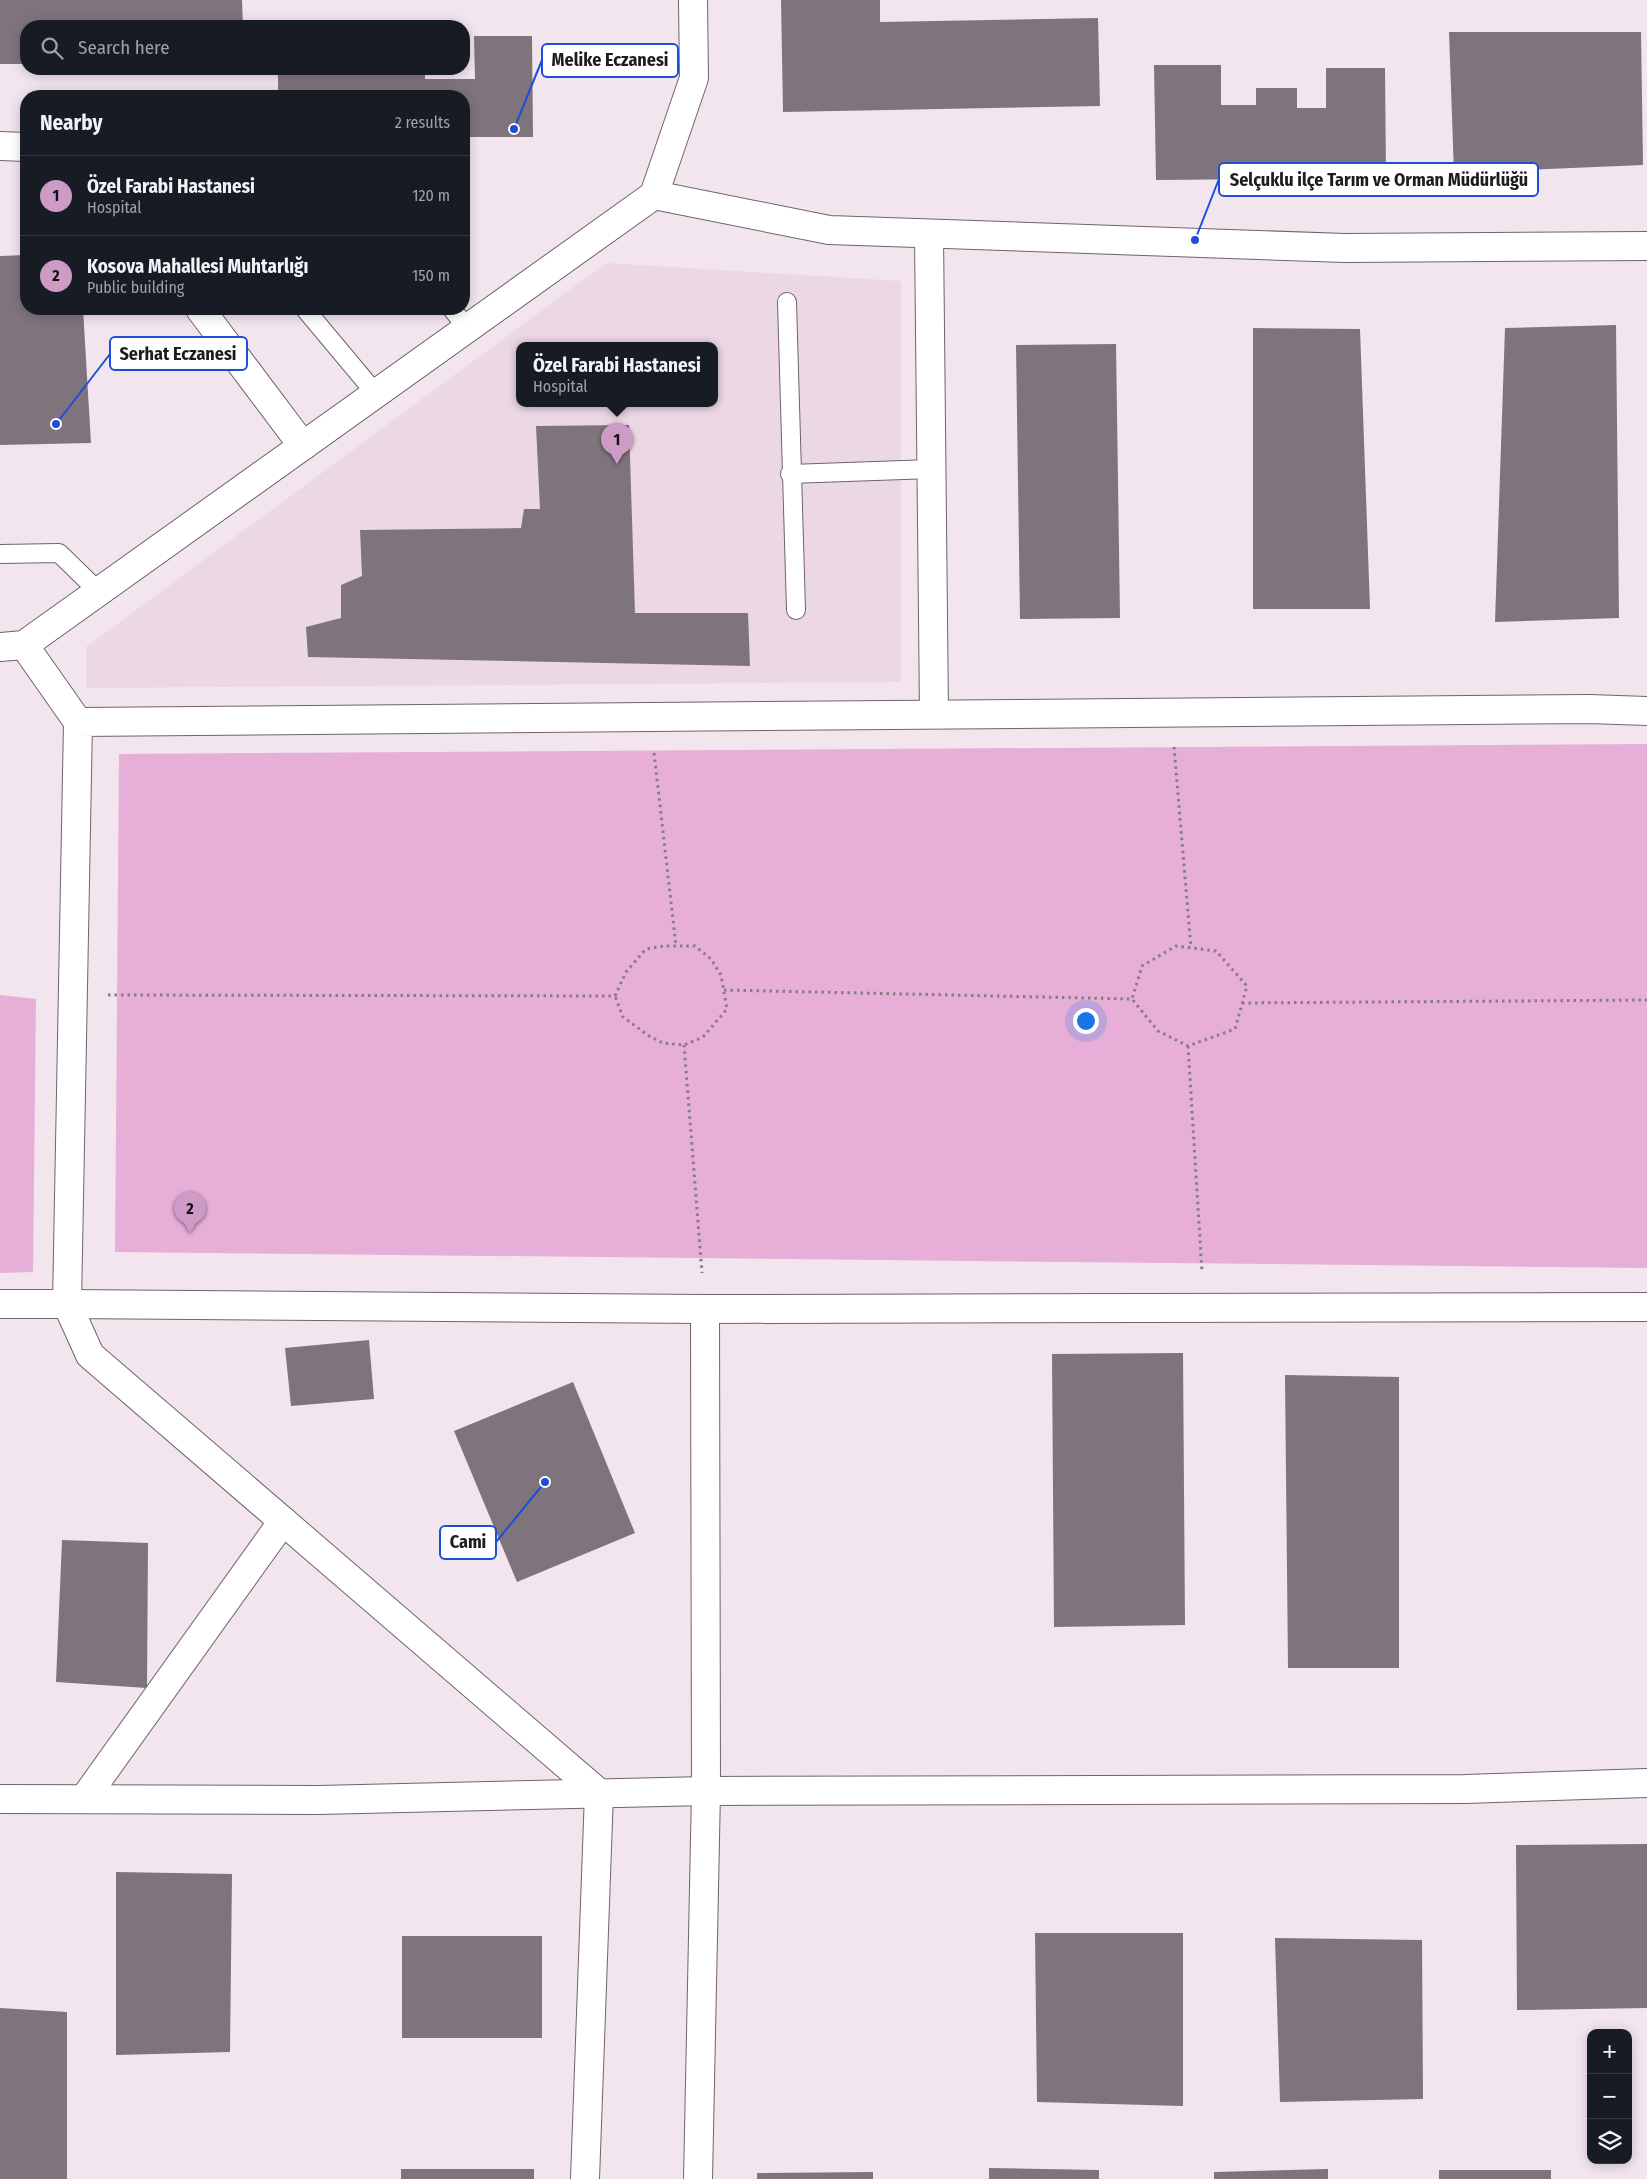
<!DOCTYPE html>
<html lang="en">
<head>
<meta charset="utf-8">
<style>
	body { margin:0; font-family:"Fira Sans Condensed",sans-serif; background:#20242c; color:#f1f3f6 }
	.controls { position:absolute; right:15px; bottom:15px; display:grid; overflow:hidden; border-radius:10px; box-shadow:0 2px 12px #0003 }
	.controls button { width:45px; height:45px; display:grid; place-items:center; padding:0; border:0; border-bottom:1px solid #363941; background:#171b24; color:#f1f3f6; font:25px sans-serif }
	.you { position:absolute; left:1085px; top:1020px; width:18px; height:18px; margin:-12px; border:4px solid #fff; border-radius:50%; background:#1a73e8; box-shadow:0 0 0 8px #1a73e833 }
	.badge { display:grid; place-items:center; width:32px; height:32px; border-radius:50%; background:#ce9bc6; color:#111; font-size:16px; font-weight:700 }
	.pin { position:absolute; translate:-50% -41px; filter:drop-shadow(0 1px 2px #0008) }
	.pin::after { content:''; position:absolute; top:26px; width:18px; height:15px; background:inherit; clip-path:polygon(0 0,100% 0,50% 100%) }
	.popup { position:absolute; left:516px; top:342px; width:202px; height:65px; box-sizing:border-box; display:grid; place-content:center; border-radius:10px; background:#171b24; filter:drop-shadow(0 1px 4px #0005); font-size:16px; white-space:nowrap; color:#9ea1a6 }
	.popup b { font-size:19px; color:#f1f3f6 }
	.popup::after { content:''; position:absolute; left:50%; top:100%; margin-left:-10px; border:10px solid transparent; border-top-color:#171b24 }
	.list { margin:0; padding:0; list-style:none }
	h2 { display:flex; justify-content:space-between; align-items:center; height:65px; margin:0; padding:0 20px; font-size:21px }
	h2 small { font-size:16px; font-weight:400; color:#9ea1a6 }
	.list li { display:grid; grid-template-columns:32px 1fr auto; gap:15px; align-items:center; box-sizing:border-box; height:80px; padding:0 20px; border-top:1px solid #363941 }
	.list b { display:block; font-size:19px; white-space:nowrap }
	.list p { margin:0; font-size:16px; white-space:nowrap; color:#9ea1a6 }
	.list em { font-size:16px; font-style:normal; color:#9ea1a6 }
	.icon { flex:none; width:28px; height:28px; fill:none; stroke:currentColor; stroke-width:2; stroke-linecap:round; stroke-linejoin:round }
	.map { position:relative; flex:none; width:1647px; height:2179px; overflow:hidden }
	.search { position:absolute; background:#171b24; box-shadow:0 2px 12px #0003; left:20px; top:20px; width:450px; height:55px; display:flex; align-items:center; gap:12px; box-sizing:border-box; padding:0 18px; border-radius:20px; color:#9ea1a6; font-size:19px }
	.panel { position:absolute; background:#171b24; box-shadow:0 2px 12px #0003; left:20px; top:90px; width:450px; height:225px; border-radius:20px }
	.map>svg:first-child { display:block }
</style>
</head>
<body>
<div class="map">
<svg width="1647" height="2179" viewBox="0 0 1647 2179">
	<rect width="100%" height="100%" fill="#f2e5ee"/>
	<!-- built -->
	<path fill="#ecd8e5" fill-rule="evenodd" d="M 606,263 L 901,281 L 901,682 L 86,688 L 86,647 ZM 520,345 L 714,345 L 714,403 L 520,403 Z"/>
	<!-- green -->
	<g fill="#e7afd7">
		<path d="M 1647,744 L 1647,1268 L 115,1252 L 119,754 Z"/>
		<path d="M 0,995 L 36,999 L 33,1272 L 0,1273 Z"/>
	</g>
	<!-- building -->
	<g fill="#7f747c">
		<path d="M 0,0 L 242,0 L 243,26 L 26,26 L 26,64 L 0,64 Z"/>
		<path d="M 781,0 L 880,0 L 880,22 L 1098,18 L 1100,106 L 783,112 Z"/>
		<path d="M 1449,32 L 1641,32 L 1643,165 L 1454,173 Z"/>
		<path d="M 474,36 L 532,36 L 533,137 L 464,137 L 464,96 L 278,96 L 278,69 L 350,69 L 350,71 L 425,69 L 425,79 L 475,79 Z"/>
		<path d="M 1154,65 L 1221,65 L 1221,105 L 1256,105 L 1256,88 L 1297,88 L 1297,108 L 1326,108 L 1326,68 L 1385,68 L 1386,178 L 1156,180 Z"/>
		<path d="M 26,255 L 26,309 L 83,309 L 91,443 L 0,445 L 0,256 Z"/>
		<path d="M 1616,325 L 1619,618 L 1495,622 L 1505,328 Z"/>
		<path d="M 1253,328 L 1360,329 L 1370,609 L 1253,609 Z"/>
		<path d="M 1116,344 L 1120,618 L 1020,619 L 1016,345 Z"/>
		<path d="M 629,425 L 635,613 L 748,613 L 750,666 L 308,657 L 306,627 L 341,618 L 341,585 L 362,576 L 360,530 L 521,528 L 524,509 L 540,509 L 536,426 Z"/>
		<path d="M 369,1340 L 374,1399 L 291,1406 L 285,1348 Z"/>
		<path d="M 1183,1353 L 1185,1625 L 1054,1627 L 1052,1354 Z"/>
		<path d="M 1285,1375 L 1399,1377 L 1399,1668 L 1288,1668 Z"/>
		<path d="M 573,1382 L 635,1533 L 517,1582 L 454,1431 Z"/>
		<path d="M 62,1540 L 148,1543 L 147,1688 L 56,1682 Z"/>
		<path d="M 1647,1844 L 1647,2008 L 1517,2010 L 1516,1845 Z"/>
		<path d="M 116,1872 L 232,1874 L 230,2052 L 116,2055 Z"/>
		<path d="M 1035,1933 L 1183,1933 L 1183,2106 L 1037,2102 Z"/>
		<rect x="402" y="1936" width="140" height="102"/>
		<path d="M 1275,1938 L 1422,1940 L 1423,2099 L 1280,2102 Z"/>
		<path d="M 0,2008 L 67,2012 L 67,2179 L 0,2179 Z"/>
		<path d="M 989,2168 L 1099,2170 L 1099,2179 L 989,2179 Z"/>
		<rect x="401" y="2169" width="133" height="10"/>
		<path d="M 1328,2169 L 1328,2179 L 1214,2179 L 1214,2172 Z"/>
		<rect x="1439" y="2170" width="112" height="9"/>
		<path d="M 873,2172 L 873,2179 L 757,2179 L 757,2173 Z"/>
	</g>
	<g fill="none" stroke-linecap="round" stroke-linejoin="round">
		<defs>
			<g id="lane">
				<path d="M 787,302 L 796,610"/>
				<path d="M 305,309 L 376,394"/>
				<path d="M 452,309 L 468,329"/>
				<path d="M 790,474 L 932,469"/>
				<path d="M 0,554 L 59,553 L 99,592"/>
			</g>
			<g id="street">
				<path d="M 0,146 L 26,147"/>
				<path d="M 654,195 L 829,230 L 1345,248 L 1647,246"/>
				<path d="M 929,234 L 934,714"/>
				<path d="M 200,309 L 303,446"/>
				<path d="M 24,645 L 78,722"/>
				<path d="M 0,647 L 24,645 L 654,195 L 694,78 L 693,0"/>
				<path d="M 0,1304 L 67,1304 L 78,722 L 1589,709 L 1647,711"/>
				<path d="M 0,1799 L 318,1800 L 706,1791 L 1465,1789 L 1647,1783"/>
				<path d="M 84,1799 L 283,1521"/>
				<path d="M 585,2179 L 599,1793 L 90,1355 L 67,1304 L 705,1309 L 1647,1307"/>
				<path d="M 698,2179 L 706,1791 L 705,1309"/>
			</g>
		</defs>
		<!-- lane casing -->
		<use href="#lane" stroke="#6f646c" stroke-width="20"/>
		<!-- street casing -->
		<use href="#street" stroke="#6f646c" stroke-width="30"/>
		<!-- path -->
		<g stroke="#867d83" stroke-width="3" stroke-dasharray="2.5 4" stroke-linecap="butt">
			<path d="M 1174,747 L 1191,948"/>
			<path d="M 654,753 L 676,946"/>
			<path d="M 724,990 L 1132,999 L 1142,966 L 1176,946 L 1216,951 L 1247,986 L 1235,1029 L 1188,1046 L 1158,1031 L 1132,999"/>
			<path d="M 108,995 L 615,996 L 626,972 L 646,949 L 665,946 L 695,946 L 711,959 L 721,975 L 727,1009 L 703,1037 L 684,1045 L 663,1043 L 649,1036 L 623,1017 L 615,996"/>
			<path d="M 1242,1003 L 1647,1000"/>
			<path d="M 684,1045 L 702,1273"/>
			<path d="M 1188,1046 L 1202,1272"/>
		</g>
		<!-- lane -->
		<use href="#lane" stroke="#fff" stroke-width="18"/>
		<!-- street -->
		<use href="#street" stroke="#fff" stroke-width="28"/>
	</g>
	<!-- callouts -->
	<path fill="none" stroke="#1d4ed8" stroke-width="2" d="M514 129L542 60M1195 240L1219 179M56 424L110 354M545 1482L496 1542"/>
	<g fill="#1d4ed8" stroke="#fff" stroke-width="2">
		<circle cx="514" cy="129" r="5"/>
		<circle cx="1195" cy="240" r="5"/>
		<circle cx="56" cy="424" r="5"/>
		<circle cx="545" cy="1482" r="5"/>
	</g>
	<g fill="#fff" stroke="#1d4ed8" stroke-width="2">
		<rect x="542" y="44" width="136" height="33" rx="5"/>
		<rect x="1219" y="163" width="319" height="33" rx="5"/>
		<rect x="110" y="337" width="137" height="33" rx="5"/>
		<rect x="440" y="1526" width="56" height="33" rx="5"/>
	</g>
	<g font-size="18" text-anchor="middle" font-weight="bold" fill="#201b1e">
		<text x="610" y="66">Melike Eczanesi</text>
		<text x="1379" y="186">Selçuklu ilçe Tarım ve Orman Müdürlüğü</text>
		<text x="178" y="360">Serhat Eczanesi</text>
		<text x="468" y="1548">Cami</text>
	</g>
</svg>
<div class="controls">
<button>+</button>
<button>−</button>
<button><svg class="icon" aria-label="layers" viewBox="0 0 24 24"><path d="M12 4l9 5-9 5-9-5zM3 14l9 5 9-5"/></svg></button>
</div>
<div class="you"></div>
<div class="pin badge" style="left:617px;top:464px">1</div>
<div class="popup"><b>Özel Farabi Hastanesi</b>Hospital</div>
<div class="pin badge" style="left:190px;top:1233px">2</div>
<div class="search"><svg class="icon" aria-label="search" viewBox="0 0 24 24"><circle cx="10" cy="10" r="6"/><path d="M15 15l6 6"/></svg>Search here</div>
<section class="panel">
<h2>Nearby<small>2 results</small></h2>
<ul class="list">
<li><span class="badge">1</span><div><b>Özel Farabi Hastanesi</b><p>Hospital</p></div><em>120 m</em></li>
<li><span class="badge">2</span><div><b>Kosova Mahallesi Muhtarlığı</b><p>Public building</p></div><em>150 m</em></li>
</ul>
</section>
</div>
</body>
</html>
